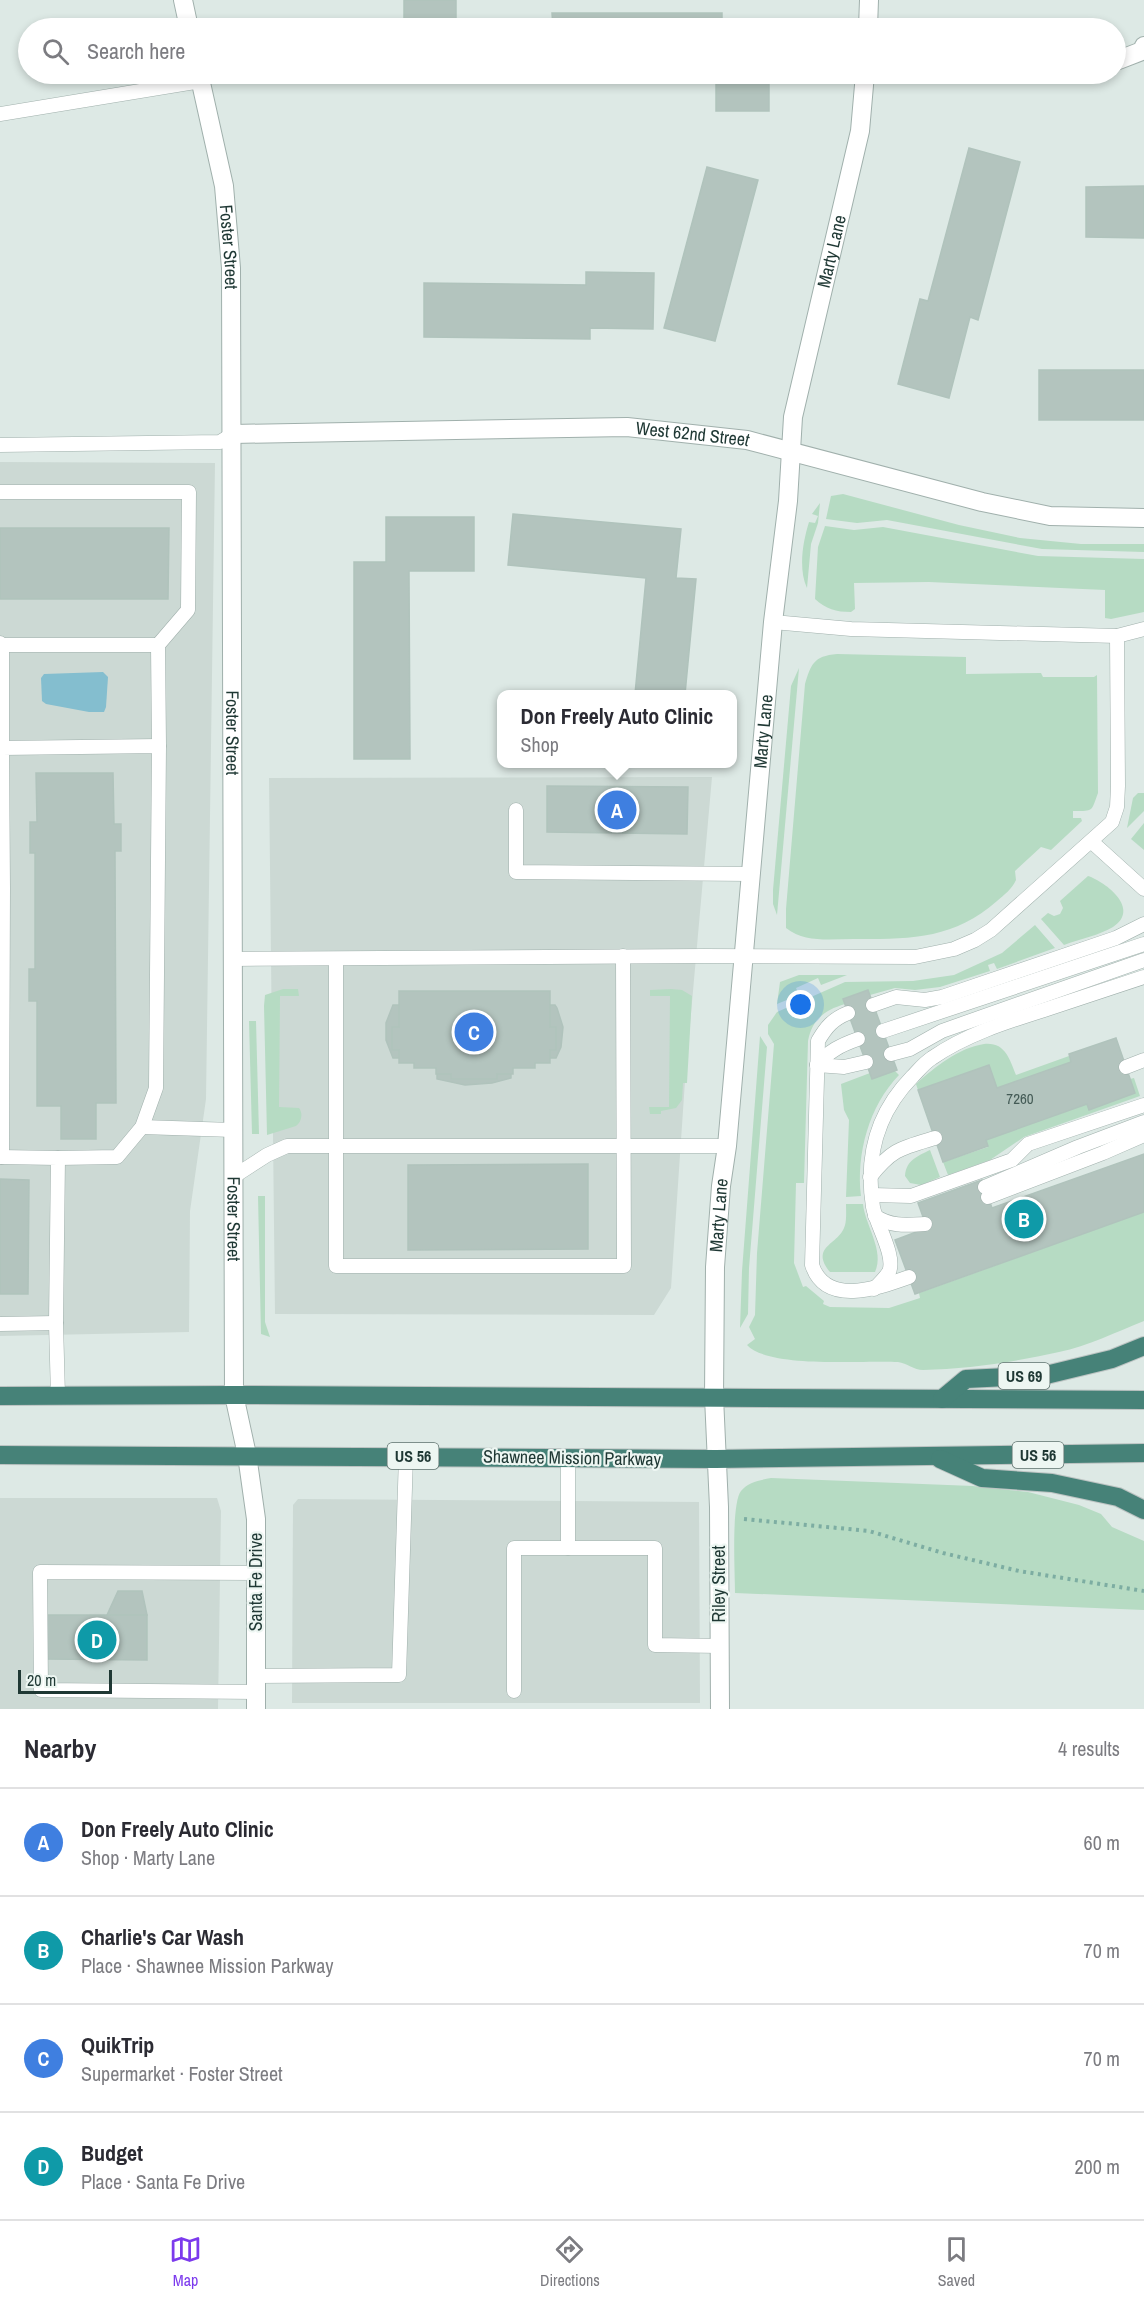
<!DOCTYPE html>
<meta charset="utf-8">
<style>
body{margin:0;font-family:"Archivo Narrow",sans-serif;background:#f7f7f7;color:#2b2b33}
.scale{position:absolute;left:18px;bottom:15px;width:94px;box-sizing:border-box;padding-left:6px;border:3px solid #1f3834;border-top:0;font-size:16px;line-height:21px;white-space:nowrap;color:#1f3834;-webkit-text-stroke:4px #edf6f2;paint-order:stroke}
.you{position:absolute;left:801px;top:1005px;width:21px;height:21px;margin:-15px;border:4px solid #fff;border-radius:50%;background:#1a73e8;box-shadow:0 0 0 9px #1a73e833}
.badge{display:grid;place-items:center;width:39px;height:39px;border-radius:50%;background:#7c3aed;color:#fff;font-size:20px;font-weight:700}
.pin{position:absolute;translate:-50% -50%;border:3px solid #fff;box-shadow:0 2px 6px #0006}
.popup{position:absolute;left:497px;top:690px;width:240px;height:78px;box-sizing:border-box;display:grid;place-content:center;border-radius:12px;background:#fff;filter:drop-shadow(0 2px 4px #0005);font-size:20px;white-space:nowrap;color:#7c7c81}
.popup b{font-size:22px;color:#2b2b33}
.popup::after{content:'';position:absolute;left:50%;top:100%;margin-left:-12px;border:12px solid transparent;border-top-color:#fff}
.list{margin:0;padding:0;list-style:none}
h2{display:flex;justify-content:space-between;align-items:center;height:78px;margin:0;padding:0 24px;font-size:26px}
h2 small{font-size:20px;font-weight:400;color:#7c7c81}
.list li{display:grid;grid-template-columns:39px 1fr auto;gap:18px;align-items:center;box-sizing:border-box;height:108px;padding:0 24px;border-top:2px solid #e1e1e2}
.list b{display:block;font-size:22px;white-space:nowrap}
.list p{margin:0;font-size:20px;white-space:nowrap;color:#7c7c81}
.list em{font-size:20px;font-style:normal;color:#7c7c81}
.icon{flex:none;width:33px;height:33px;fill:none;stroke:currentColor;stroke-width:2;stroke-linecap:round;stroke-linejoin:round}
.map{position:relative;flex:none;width:1144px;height:1709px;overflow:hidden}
.search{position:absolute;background:#fff;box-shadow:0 3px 9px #0003;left:18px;right:18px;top:18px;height:66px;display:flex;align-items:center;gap:15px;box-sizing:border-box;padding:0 21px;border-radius:33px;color:#7c7c81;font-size:22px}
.sheet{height:510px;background:#fff}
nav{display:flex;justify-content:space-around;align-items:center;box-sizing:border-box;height:84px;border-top:2px solid #e1e1e2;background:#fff;font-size:16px;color:#7c7c81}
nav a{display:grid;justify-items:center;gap:3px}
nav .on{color:#7c3aed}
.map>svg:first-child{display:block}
</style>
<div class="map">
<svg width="1144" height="1709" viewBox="0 0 1144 1709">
<rect width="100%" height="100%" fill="#dde9e5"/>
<g fill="#ccd9d4">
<path d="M0,462L215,463L206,1099L190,1211L189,1332L0,1336Z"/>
<path d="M712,777L685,1081L671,1288L654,1315L275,1314L269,778Z"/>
<path d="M0,1498H217L221,1511L218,1709H0Z"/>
<path d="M298,1499L699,1502L700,1703H292L293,1505Z"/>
</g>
<g fill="#b6dbc3">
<path d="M843,494L959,525L1020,538L1081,544H1144V552L1042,549L887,520L857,523L826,519L831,496Z"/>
<path d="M820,503L818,523L811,544L807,588C798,569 803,541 809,522L815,523L818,516L812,514Z"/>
<path d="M825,526L854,530L883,527L1038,556L1144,559V612L1111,619L1105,618V590L929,582L854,583L855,609L851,612C836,612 826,609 815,599L818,547Z"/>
<path d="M837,654L966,657V674L1041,673L1043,677H1094L1097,675L1098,793C1091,812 1094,811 1073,811V818H1081L1082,821L1051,850L1041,847L1015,871L1016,880C1012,889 1004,895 997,901C953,940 909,939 853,939C830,939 805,943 786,928V909L805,684C811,665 813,656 837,654Z"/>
<path d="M799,668L777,915L773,904V890L791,686Z"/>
<path d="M1138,793H1144V811L1127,828L1133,798Z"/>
<path d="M1144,823V850L1131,839Z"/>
<path d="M1088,876C1106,882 1141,909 1113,927C1100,935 1080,939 1064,945L1041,919L1048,913L1054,916L1060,914L1063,908L1060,901Z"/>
<path d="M1035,925L1055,948L997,969L994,963L988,965L990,971L940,987L915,990L895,988L870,995L868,990L843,999L845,1004C825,1010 812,1019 808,1041L804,1183H796L794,1263L803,1287L806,1286L824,1301L823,1304L830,1307L889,1308L920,1298L919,1293L1144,1212V1321C1116,1332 1088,1346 1059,1352C1015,1362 968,1369 923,1370C914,1370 907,1363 898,1362C865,1360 769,1369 747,1345L755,1339L749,1327L755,1315L757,1253L774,1044L768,1034V1025L777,1012L845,982L913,981L954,975L1002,953Z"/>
<path d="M799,975H847L821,985L818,978L796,988L799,995L777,1004L780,982Z"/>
<path d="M283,989H298L299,996H280L279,1107L299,1108C303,1113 302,1122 296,1126L267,1135L264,1006L265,995Z"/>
<path d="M671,989L682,990L692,996L687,1083H683L682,1100L676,1108L661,1111V1114H650L649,1107H669L670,996H650V990Z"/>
<path d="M249,1021H256L259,1134H252Z"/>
<path d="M760,1036L767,1047L749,1268L748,1314L740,1328L742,1271Z"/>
<path d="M984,1044C1005,1042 1009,1058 1016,1075L1069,1056L1071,1062L997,1088L989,1066L918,1090L916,1084C935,1067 958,1048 984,1044Z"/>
<path d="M894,1070L899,1075C869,1106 856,1154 861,1196L846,1197L849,1120L844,1110L841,1084L870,1073L872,1078Z"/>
<path d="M1134,1078L1140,1096L1024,1137L990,1160L948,1175L943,1162L988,1147L986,1140L1087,1104L1089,1109L1135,1093L1130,1079Z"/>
<path d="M930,1150L940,1177L921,1185L910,1183L905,1176C906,1160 918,1156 930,1150Z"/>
<path d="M258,1196H265V1322L270,1337L261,1334Z"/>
<path d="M846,1204H863C865,1225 885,1251 875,1272H830C810,1247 837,1245 844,1228C847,1222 846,1211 846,1204Z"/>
<path d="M771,1478L973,1486L1028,1492L1079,1505L1101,1514L1112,1527L1144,1541V1610L735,1593C735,1573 731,1504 741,1491C748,1482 761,1480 771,1478Z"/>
</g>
<path fill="#84becf" d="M103,672L108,677L106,707L104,712H89L46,704L42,701L41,678L44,674Z"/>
<g fill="#b3c4be" stroke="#b0c3bc" stroke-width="1.5">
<rect x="404" y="0" width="52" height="28"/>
<path d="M552,13H722V28H553Z"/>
<rect x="716" y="74" width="53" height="37"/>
<path d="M969,148L1020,162L978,320L970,317L949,398L898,384L920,299L928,301Z"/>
<path d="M707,167L758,180L715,341L664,328Z"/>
<path d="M1144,186V238L1086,237V187Z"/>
<path d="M586,272L654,273L653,329L590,328V339L424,337V283L586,285Z"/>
<rect x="1039" y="370" width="105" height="50"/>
<path d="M513,514L681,529L676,578L696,579L685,694H635L646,578L508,565Z"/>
<path d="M386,517H474V571H409L410,759H354V562H386Z"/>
<path d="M0,528H169L168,599H0Z"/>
<path d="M36,773H113L114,824H121V851H115L116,1103H96V1139H61V1106H37V1001H29V969H35V853H30V822H37Z"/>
<path d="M547,786L688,787L687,834L547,832Z"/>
<path d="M868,990L897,1070L872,1079L843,999Z"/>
<path d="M399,991H550V1027H556V1050H550V1063H535V1068H513V1074H497V1079H451V1074H436V1068H414V1063H399V1050H392V1027H399Z"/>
<path d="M393,1005H399V1027H392V1050H399V1058H393L386,1040V1023Z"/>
<path d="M550,1005H555L557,1008L563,1027L561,1047L556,1058H550V1050H556V1027H550Z"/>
<path d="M1116,1038L1135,1093L1089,1110L1087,1104L986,1140L988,1146L943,1162L918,1090L989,1065L997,1088L1071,1062L1069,1054Z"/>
<path d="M437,1074H451V1079H497V1074H511V1078L492,1083L465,1085L437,1079Z"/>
<path d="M1144,1154V1212L915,1294L895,1240L927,1228L918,1203L982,1180L992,1208Z"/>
<path d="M588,1164V1249L408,1250V1165Z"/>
<path d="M0,1179L29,1180L28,1294H0Z"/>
<path d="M118,1591H142L147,1615H107Z"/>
<path d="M44,1615H147V1660L46,1659Z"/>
</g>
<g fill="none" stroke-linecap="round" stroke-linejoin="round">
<defs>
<g id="service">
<path d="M0,114L201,81"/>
<path d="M0,445L220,442L233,434"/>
<path d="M0,492H189L188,610L158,645L159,746"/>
<path d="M773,622L851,629L1117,636L1144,629"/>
<path d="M0,643L2,645V748"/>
<path d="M2,645H158"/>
<path d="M516,810V872L751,874"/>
<path d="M1092,842L1144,889"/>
<path d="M233,959L704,956L915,957L954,949L975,940L991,930L1112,822L1117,807L1118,786L1117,636"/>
<path d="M336,959V1266H624L623,956"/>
<path d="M873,1005L896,997L925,1000L942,997L1116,938L1144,924"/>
<path d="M848,1013C833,1019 826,1027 818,1041L812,1265C826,1307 878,1288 909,1277"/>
<path d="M883,1031L1144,944"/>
<path d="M891,1054L910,1049L942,1031L1144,960"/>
<path d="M817,1065L844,1067L866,1062"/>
<path d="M817,1065C829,1051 841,1045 858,1039"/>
<path d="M1126,1067L1144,1060"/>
<path d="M142,1127L233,1130"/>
<path d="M0,1157L58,1158L56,1323L58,1396"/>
<path d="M2,1157L3,888L2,748L159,746L156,1088L142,1127L117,1157L58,1158"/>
<path d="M233,1177L267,1155L287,1146H727"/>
<path d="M870,1177C892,1149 901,1148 935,1138"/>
<path d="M985,1187L1078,1147L1144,1122"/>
<path d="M872,1195L911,1196L1012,1160L1028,1144L1144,1105"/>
<path d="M988,1197L1103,1153L1144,1135"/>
<path d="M875,1216C891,1227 907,1225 925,1224"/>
<path d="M874,1289C879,1284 885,1278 889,1272C896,1256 876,1224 873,1207C865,1157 877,1113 912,1077C918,1071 924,1063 932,1058C965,1035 1006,1022 1044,1010C1078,999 1111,988 1144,977"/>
<path d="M0,1324L56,1323"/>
<path d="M568,1458V1548"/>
<path d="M256,1573L40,1572L41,1690L256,1692"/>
<path d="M256,1676L399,1675L406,1456"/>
<path d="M514,1691V1548H655V1645L720,1646"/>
</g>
<g id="minor">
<path d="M183,0L189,28"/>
<path d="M868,28L869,0"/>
<path d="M1116,61L1142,51L1144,46"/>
<path id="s1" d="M199,74L224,186L231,268L234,1395"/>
<path id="s2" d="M233,434L627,427L747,440L982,502L1050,516L1144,518"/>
<path id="s3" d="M720,1709L719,1507L714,1397L715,1267L721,1186L727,1146L773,622L788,501L793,417L860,131L865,74"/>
</g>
<path id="tertiary" d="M234,1395L247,1455L256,1519V1709"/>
<g id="trunk">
<path d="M0,1396L234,1395L1144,1400"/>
<path d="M942,1399L966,1379L1046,1375L1112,1359L1144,1346"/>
<path d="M0,1455L716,1459L1144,1453"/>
<path d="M940,1459L982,1478L1052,1483L1118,1497L1144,1510"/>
</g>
</defs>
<use href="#service" stroke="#a0b0ac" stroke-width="15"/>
<use href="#minor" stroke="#a0b0ac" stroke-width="20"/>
<use href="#tertiary" stroke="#a0b0ac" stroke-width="20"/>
<use href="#trunk" stroke="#bcc3c2" stroke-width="20"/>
<path stroke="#7dada2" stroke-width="4" stroke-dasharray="3 4.5" stroke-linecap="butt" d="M744,1519L869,1531L943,1553L1019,1571L1144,1591"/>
<use href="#service" stroke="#fff" stroke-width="14"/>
<use href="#minor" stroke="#fff" stroke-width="18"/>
<use href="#tertiary" stroke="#fff" stroke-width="18"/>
<use href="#trunk" stroke="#468278" stroke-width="18"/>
</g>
<g text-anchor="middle" stroke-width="4.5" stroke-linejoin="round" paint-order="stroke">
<g font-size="15" fill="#445b56">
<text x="1020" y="1104">7260</text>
</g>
<g fill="#edf6f2" stroke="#5d716d" stroke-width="1.5">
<rect x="998.5" y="1363" width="51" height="26" rx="4.5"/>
<rect x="1012.5" y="1442" width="51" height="26" rx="4.5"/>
<rect x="387.5" y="1443" width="51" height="26" rx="4.5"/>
</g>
<g font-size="16" font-weight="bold" fill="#1f3834">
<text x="1024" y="1382">US 69</text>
<text x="1038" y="1461">US 56</text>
<text x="413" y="1462">US 56</text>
</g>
<g font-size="18" fill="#1f3834" stroke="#edf6f2">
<text dy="6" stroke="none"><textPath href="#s1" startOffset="176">Foster Street</textPath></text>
<text dy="6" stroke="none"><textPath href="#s3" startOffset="1466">Marty Lane</textPath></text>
<text dy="6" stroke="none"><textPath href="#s2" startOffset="460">West 62nd Street</textPath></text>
<text dy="6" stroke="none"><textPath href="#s3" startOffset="980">Marty Lane</textPath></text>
<text dy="6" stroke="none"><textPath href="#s1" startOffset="662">Foster Street</textPath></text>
<text dy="6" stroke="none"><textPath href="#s3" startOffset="494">Marty Lane</textPath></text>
<text dy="6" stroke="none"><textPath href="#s1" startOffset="1148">Foster Street</textPath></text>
<text transform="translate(572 1458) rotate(1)" y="6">Shawnee Mission Parkway</text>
<text transform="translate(256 1582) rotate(-90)" y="6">Santa Fe Drive</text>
<text transform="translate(719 1584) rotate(-90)" y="6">Riley Street</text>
</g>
</g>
</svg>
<div class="scale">20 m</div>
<div class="you"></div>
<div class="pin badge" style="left:617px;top:810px;background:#3f7fe0">A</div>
<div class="popup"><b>Don Freely Auto Clinic</b>Shop</div>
<div class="pin badge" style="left:1024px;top:1219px;background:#0f9aa8">B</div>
<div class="pin badge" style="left:474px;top:1032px;background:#3f7fe0">C</div>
<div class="pin badge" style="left:97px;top:1640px;background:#0f9aa8">D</div>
<div class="search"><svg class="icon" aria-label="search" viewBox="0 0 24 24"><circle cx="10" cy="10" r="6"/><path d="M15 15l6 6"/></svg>Search here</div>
</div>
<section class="sheet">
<h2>Nearby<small>4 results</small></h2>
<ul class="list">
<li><span class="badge" style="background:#3f7fe0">A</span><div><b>Don Freely Auto Clinic</b><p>Shop · Marty Lane</p></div><em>60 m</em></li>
<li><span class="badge" style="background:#0f9aa8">B</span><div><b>Charlie's Car Wash</b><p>Place · Shawnee Mission Parkway</p></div><em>70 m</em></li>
<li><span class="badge" style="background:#3f7fe0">C</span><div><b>QuikTrip</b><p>Supermarket · Foster Street</p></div><em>70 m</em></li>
<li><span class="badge" style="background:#0f9aa8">D</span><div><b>Budget</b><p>Place · Santa Fe Drive</p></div><em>200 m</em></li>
</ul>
</section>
<nav>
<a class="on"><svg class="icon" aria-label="map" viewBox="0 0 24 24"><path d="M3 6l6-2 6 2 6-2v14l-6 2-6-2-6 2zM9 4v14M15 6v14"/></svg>Map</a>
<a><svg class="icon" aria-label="directions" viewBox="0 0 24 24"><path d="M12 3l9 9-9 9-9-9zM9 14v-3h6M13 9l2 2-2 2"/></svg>Directions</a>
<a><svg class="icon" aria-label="saved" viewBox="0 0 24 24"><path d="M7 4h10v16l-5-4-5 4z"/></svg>Saved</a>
</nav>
